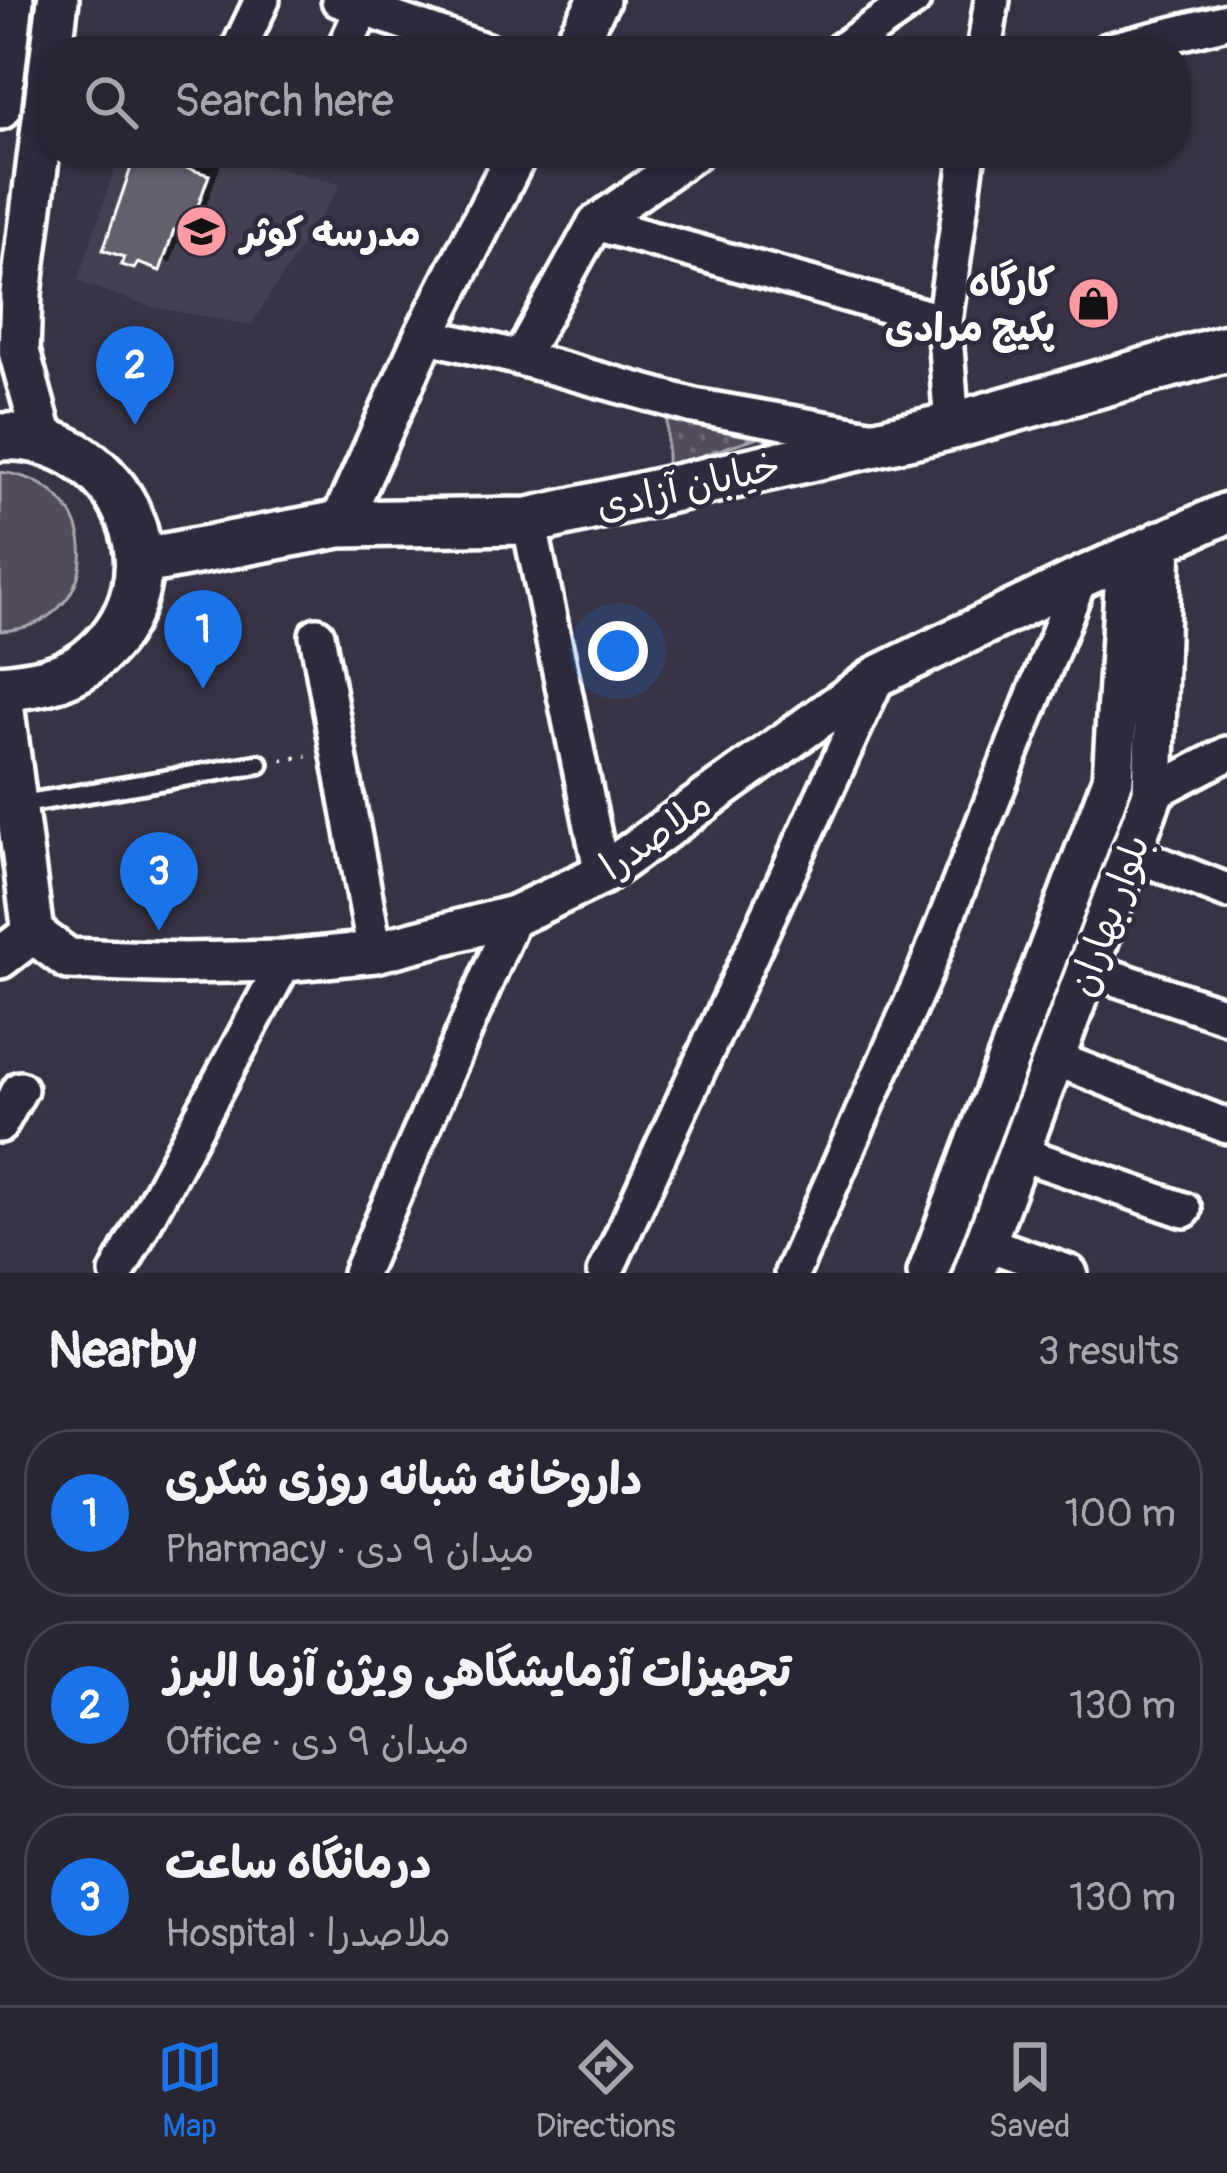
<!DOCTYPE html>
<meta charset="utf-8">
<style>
body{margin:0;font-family:Pangolin,"Playpen Sans Arabic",sans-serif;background:#353240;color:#f1f3f6}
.you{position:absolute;left:618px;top:651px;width:42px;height:42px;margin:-30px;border:9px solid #fff;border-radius:50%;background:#1a73e8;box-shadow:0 0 0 18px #1a73e833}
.badge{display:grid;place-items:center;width:78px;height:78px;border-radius:50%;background:#1a73e8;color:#fff;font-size:39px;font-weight:700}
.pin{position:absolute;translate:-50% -99px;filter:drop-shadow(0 3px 6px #0008)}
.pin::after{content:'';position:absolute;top:63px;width:42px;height:36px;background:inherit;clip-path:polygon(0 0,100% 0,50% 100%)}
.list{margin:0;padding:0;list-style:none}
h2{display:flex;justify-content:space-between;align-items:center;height:156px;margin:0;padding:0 48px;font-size:51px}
h2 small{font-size:39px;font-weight:400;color:#a5a5ac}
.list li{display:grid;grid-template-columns:78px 1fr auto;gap:36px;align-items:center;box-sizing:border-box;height:168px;margin:0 24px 24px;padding:0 24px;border:3px solid #45434f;border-radius:48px}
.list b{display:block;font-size:45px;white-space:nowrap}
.list p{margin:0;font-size:39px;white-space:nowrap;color:#a5a5ac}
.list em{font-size:39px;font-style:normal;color:#a5a5ac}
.icon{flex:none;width:66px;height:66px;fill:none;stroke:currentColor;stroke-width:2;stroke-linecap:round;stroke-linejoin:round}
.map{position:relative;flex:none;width:1227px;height:1273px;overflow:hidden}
.search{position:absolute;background:#292634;box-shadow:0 3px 9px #0004;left:36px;right:36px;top:36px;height:132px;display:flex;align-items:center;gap:30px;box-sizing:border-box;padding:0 42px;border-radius:48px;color:#a5a5ac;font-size:45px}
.sheet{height:732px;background:#292634}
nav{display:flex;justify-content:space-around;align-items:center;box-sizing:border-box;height:168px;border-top:3px solid #45434f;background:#292634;font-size:33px;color:#a5a5ac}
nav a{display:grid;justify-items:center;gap:6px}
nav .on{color:#1a73e8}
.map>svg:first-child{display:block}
</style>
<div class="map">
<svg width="1227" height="1273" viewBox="0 0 1227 1273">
<defs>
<pattern id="park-dots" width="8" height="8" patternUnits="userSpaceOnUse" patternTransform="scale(3)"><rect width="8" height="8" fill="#514c5c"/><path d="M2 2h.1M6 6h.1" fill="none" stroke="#6b6774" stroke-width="1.8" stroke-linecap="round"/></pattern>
<filter id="shadow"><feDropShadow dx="10" dy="-10" stdDeviation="0" flood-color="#0009"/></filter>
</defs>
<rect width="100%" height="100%" fill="#373345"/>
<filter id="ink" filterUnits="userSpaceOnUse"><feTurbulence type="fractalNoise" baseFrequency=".00833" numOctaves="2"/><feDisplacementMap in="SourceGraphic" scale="24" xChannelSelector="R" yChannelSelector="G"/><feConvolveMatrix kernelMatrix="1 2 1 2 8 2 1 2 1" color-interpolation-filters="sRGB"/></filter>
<g filter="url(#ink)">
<path fill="#444051" d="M120,153H222L341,184L251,325L144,305L78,281Z"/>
<path fill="#514c5c" stroke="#a8a6ae" stroke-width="3" d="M0,472C112,484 105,628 0,631Z"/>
<path fill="url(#park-dots)" stroke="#a8a6ae" stroke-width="3" d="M667,420L755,438L667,467Z"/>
<path fill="#635f6d" stroke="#fff" stroke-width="3" filter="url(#shadow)" d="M136,153L209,175L188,234L174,230L160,271L138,263L134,269L121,265L124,257L103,250Z"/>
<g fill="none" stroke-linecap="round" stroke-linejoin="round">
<defs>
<path id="service" d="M17,805L259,764"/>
<g id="minor">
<path d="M339,0L487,51"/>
<path d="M238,51L262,0"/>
<path d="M343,51L367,0"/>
<path d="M840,51L913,0"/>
<path d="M984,51L992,0"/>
<path d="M1107,51L1227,21"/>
<path d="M595,223L944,322"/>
<path d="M425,335L520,358L595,223L695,153"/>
<path d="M520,358L694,406L875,438"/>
<path d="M952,426L944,322L968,153"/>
<path d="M529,521L602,874"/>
<path d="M317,635L375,952"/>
<path d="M1153,793L1227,754"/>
<path d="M1131,853L1227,891"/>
<path d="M1088,969L1227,1016"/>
<path d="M1056,1059L1227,1126"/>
<path d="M0,1125L20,1089"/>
<path d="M1019,1153L1184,1210"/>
<path d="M985,1243L1070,1273"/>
<path d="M117,1273L285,961"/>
<path d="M360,1273L514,916"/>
<path d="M605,1273L878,676"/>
<path d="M792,1273L923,977L1080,578"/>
</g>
<g id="tertiary">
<path d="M570,51L599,0"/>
<path d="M0,109L13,0"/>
<path d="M43,438L19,351L21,294L58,0"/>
<path d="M340,524L425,335L517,153"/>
<path d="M1,688L33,933"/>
<path d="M33,933L68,959L184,963L285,961L375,952L514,916L602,874L878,676L1080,578L1227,513"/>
<path d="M0,958L33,933"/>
<path d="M928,1273L1113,779L1127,557"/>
<path d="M974,1273L1153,793L1161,541"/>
</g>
<g id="secondary">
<path d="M0,437C125,431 190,582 88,662C63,681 30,685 0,688"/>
<path d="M139,562L340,524L529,521L952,426L1227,348"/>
</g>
</defs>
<use href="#service" stroke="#fff" stroke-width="26"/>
<use href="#minor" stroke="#fff" stroke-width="42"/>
<use href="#tertiary" stroke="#fff" stroke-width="48"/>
<use href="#secondary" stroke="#fff" stroke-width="54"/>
<path stroke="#fff" stroke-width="4.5" stroke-dasharray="3 9" stroke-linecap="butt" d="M282,760L307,756"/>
<use href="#service" stroke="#2f2a3d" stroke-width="16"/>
<use href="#minor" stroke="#2f2a3d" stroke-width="33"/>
<use href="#tertiary" stroke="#2f2a3d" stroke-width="39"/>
<use href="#secondary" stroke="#2f2a3d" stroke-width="45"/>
</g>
</g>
<defs>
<symbol id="school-disc" viewBox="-11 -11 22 22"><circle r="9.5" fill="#ff9aa2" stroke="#2f2a3d"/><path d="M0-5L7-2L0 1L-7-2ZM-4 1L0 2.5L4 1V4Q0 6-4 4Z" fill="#111"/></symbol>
<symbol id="shop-disc" viewBox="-11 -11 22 22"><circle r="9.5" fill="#ff9aa2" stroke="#2f2a3d"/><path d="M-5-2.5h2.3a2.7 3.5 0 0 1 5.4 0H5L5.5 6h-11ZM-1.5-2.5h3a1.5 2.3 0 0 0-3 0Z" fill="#111"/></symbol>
</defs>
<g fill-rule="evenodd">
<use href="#school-disc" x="172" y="202" width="59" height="59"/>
<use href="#shop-disc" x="1064" y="274" width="59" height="59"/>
</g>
<g text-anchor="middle" stroke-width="10" stroke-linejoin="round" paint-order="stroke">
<g font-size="39" font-weight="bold" fill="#fff" stroke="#2f2a3d" text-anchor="start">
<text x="241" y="246">مدرسه کوثر</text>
<text x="1055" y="296" text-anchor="end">کارگاه<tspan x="1055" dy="45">پکیج مرادی</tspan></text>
</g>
<g font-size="39" fill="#fff" stroke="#2f2a3d">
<text transform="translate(688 485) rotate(-13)" y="14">خیابان آزادی</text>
<text transform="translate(655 834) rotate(-35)" y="14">ملاصدرا</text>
<text transform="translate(1108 915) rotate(-70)" y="14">بلوار بهاران</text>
</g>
</g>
</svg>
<div class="you"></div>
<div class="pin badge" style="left:203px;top:689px">1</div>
<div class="pin badge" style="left:135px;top:425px">2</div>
<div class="pin badge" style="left:159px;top:931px">3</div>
<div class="search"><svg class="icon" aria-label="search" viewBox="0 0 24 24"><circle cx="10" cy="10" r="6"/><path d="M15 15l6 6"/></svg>Search here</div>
</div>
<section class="sheet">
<h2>Nearby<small>3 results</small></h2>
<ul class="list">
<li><span class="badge">1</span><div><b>داروخانه شبانه روزی شکری</b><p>Pharmacy · میدان ۹ دی</p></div><em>100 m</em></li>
<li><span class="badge">2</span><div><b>تجهیزات آزمایشگاهی ویژن آزما البرز</b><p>Office · میدان ۹ دی</p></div><em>130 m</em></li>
<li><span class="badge">3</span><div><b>درمانگاه ساعت</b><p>Hospital · ملاصدرا</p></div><em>130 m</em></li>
</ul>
</section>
<nav>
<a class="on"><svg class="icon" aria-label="map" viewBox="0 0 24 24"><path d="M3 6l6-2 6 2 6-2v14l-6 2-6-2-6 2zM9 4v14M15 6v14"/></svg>Map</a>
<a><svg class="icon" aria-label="directions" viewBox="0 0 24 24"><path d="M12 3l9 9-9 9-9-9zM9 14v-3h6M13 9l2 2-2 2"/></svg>Directions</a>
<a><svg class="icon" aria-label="saved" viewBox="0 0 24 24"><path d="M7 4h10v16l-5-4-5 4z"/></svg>Saved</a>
</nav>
